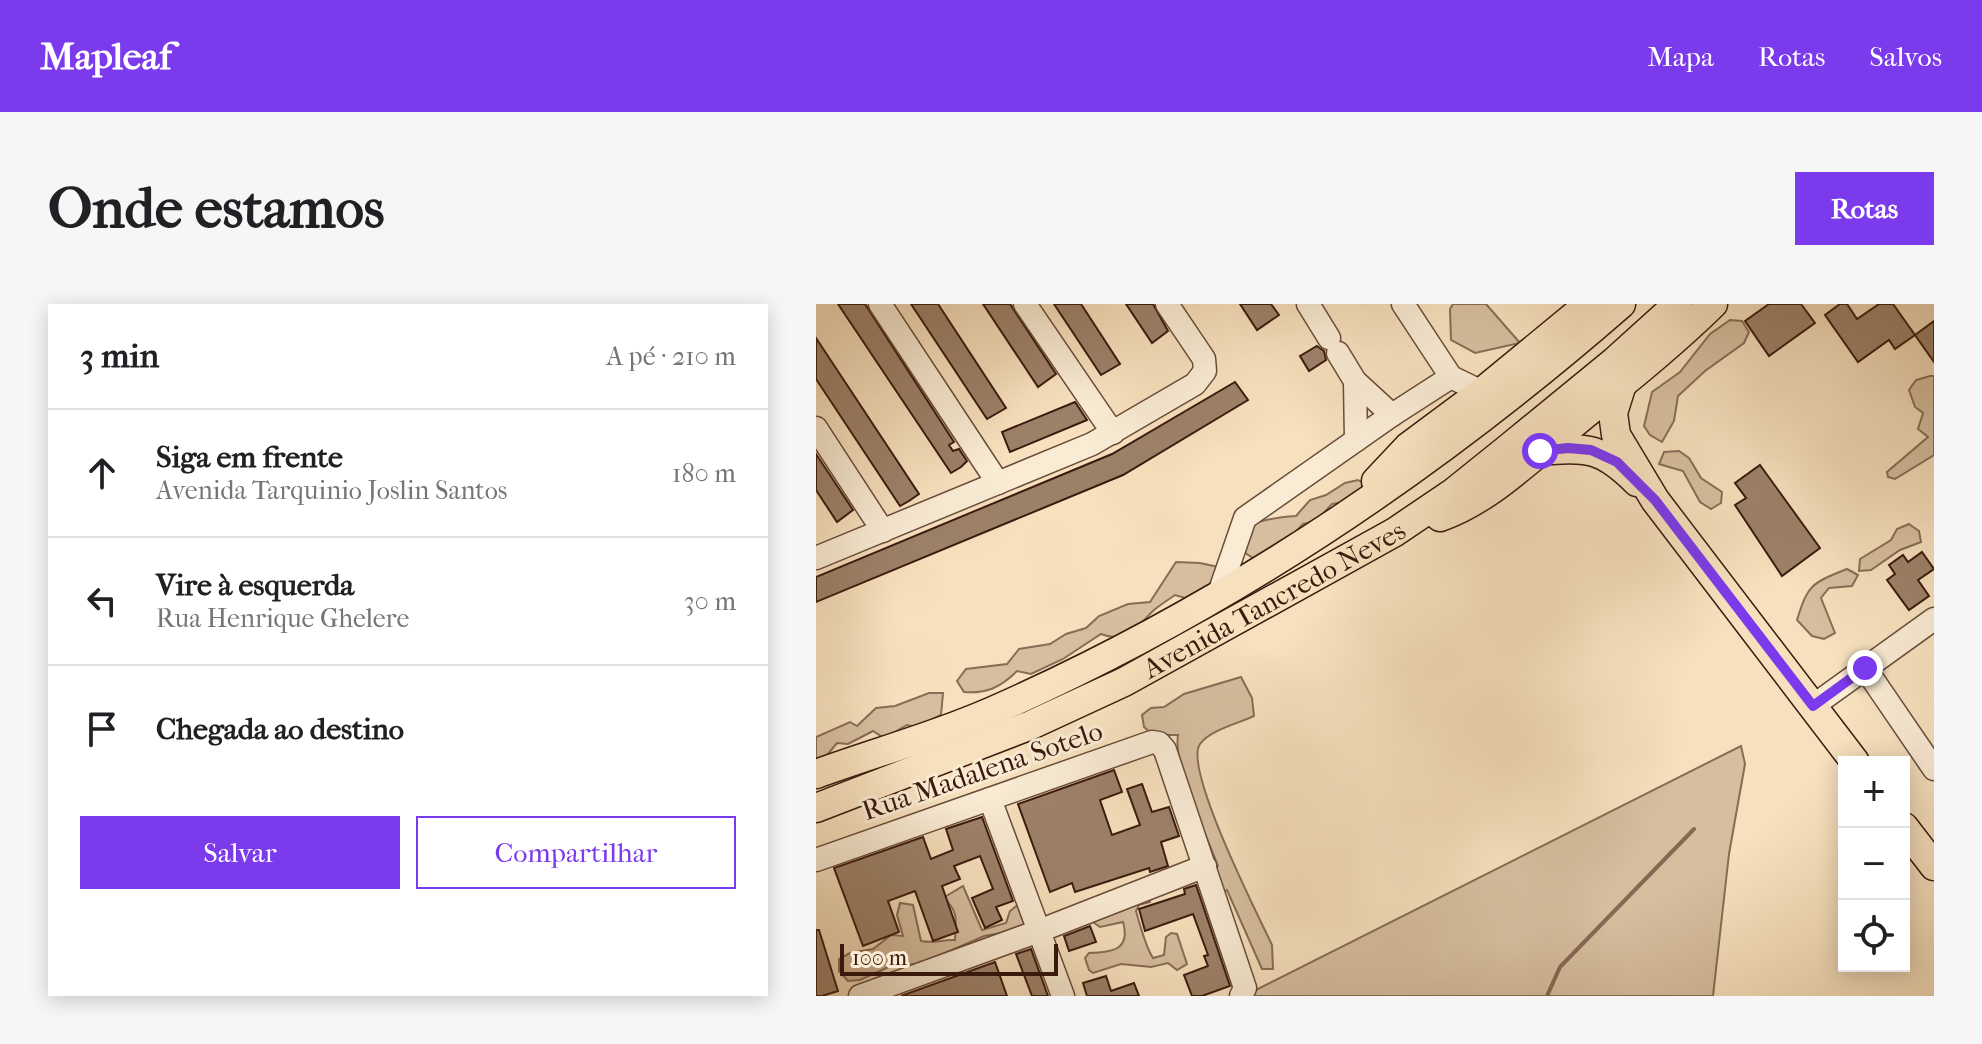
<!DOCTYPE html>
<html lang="pt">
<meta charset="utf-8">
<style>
body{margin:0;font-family:"IM FELL French Canon",serif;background:#f6f6f6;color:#202124}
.controls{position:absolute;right:24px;bottom:24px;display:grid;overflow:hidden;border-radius:0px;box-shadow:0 4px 20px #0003}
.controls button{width:72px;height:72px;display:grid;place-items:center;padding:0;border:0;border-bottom:2px solid #e0e0e0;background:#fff;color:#202124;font:40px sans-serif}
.scale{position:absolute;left:24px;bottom:20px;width:218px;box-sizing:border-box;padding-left:8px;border:4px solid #3b1a0e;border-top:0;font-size:22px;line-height:28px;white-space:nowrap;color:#3b1a0e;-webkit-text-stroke:6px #f9ebd4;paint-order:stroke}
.stop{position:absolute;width:24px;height:24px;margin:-18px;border:6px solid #7c3aed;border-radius:50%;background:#fff}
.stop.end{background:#7c3aed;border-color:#fff;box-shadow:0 2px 8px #0008}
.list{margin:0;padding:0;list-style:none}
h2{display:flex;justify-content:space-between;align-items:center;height:104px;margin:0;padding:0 32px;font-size:34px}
h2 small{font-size:26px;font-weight:400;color:#757577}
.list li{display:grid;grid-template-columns:52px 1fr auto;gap:24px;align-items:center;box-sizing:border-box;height:128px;padding:0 32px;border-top:2px solid #e0e0e0}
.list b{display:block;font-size:30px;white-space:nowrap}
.list p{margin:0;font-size:26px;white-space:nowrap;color:#757577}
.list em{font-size:26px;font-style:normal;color:#757577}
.actions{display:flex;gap:16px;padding:24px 32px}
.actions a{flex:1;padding:18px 0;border:2px solid #7c3aed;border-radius:0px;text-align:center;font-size:28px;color:#7c3aed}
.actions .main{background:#7c3aed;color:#fff}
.icon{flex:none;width:44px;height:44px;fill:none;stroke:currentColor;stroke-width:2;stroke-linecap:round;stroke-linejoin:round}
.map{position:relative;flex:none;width:1118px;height:692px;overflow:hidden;border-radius:0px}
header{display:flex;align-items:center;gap:48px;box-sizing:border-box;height:112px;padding:0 40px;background:#7c3aed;color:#fff}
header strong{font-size:38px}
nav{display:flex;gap:44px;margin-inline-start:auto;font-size:28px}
.intro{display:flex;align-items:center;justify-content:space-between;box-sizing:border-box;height:192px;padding:0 48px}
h1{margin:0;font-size:56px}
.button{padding:20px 36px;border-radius:0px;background:#7c3aed;color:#fff;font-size:28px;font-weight:700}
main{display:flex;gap:48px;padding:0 48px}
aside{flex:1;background:#fff;border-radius:0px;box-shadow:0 4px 20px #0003}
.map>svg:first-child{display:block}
</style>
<header>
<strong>Mapleaf</strong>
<nav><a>Mapa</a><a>Rotas</a><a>Salvos</a></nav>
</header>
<div class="intro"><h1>Onde estamos</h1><a class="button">Rotas</a></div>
<main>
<aside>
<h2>3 min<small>A pé · 210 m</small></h2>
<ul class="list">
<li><svg class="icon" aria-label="ahead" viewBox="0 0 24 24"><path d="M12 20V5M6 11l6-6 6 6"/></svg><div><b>Siga em frente</b><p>Avenida Tarquinio Joslin Santos</p></div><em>180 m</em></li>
<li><svg class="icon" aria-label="left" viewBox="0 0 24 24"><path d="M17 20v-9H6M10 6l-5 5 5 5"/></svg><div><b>Vire à esquerda</b><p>Rua Henrique Ghelere</p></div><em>30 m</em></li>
<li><svg class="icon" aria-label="arrive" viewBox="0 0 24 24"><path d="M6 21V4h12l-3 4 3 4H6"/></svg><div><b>Chegada ao destino</b></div></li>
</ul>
<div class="actions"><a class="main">Salvar</a><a>Compartilhar</a></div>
</aside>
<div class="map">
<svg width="1118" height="692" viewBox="0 0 1118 692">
<rect width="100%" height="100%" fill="#f6e0bd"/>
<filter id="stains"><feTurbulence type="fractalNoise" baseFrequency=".0025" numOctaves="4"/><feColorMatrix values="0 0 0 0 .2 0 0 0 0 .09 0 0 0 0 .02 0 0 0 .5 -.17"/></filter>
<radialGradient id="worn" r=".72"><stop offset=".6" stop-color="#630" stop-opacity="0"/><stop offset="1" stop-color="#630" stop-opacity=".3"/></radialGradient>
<g fill="#d6be9f" stroke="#886c56" stroke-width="2">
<path d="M637,0H670L704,39L659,49L635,36L634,5Z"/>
<path d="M914,16L926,17L933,28L928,39L889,67L862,92L858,117L846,138L834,131L828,122L836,88L864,68L894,30Z"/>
<path d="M1114,72H1118V151L1079,175L1072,173L1071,168L1112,133L1102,125L1107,109L1099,103L1093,86L1100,76Z"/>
<path d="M863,147L873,154L885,174L906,188L905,199L895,205L884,198L867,167L843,160L848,148Z"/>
<path d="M542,176L549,180L537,197L516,200L500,217L487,220L470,238L440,256L411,237C434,218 450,214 480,212L494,196L510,191L529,179Z"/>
<path d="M1093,220L1103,227L1105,238L1084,246L1055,266L1043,267L1044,255L1075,236L1081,225Z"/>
<path d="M360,258L384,259L407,264L398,289L376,296L359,291C352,296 344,301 338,306C322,321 311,341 285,330L247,355L215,370L201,367C185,383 171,390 148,388L141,377L150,365L191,360L203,345L234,340L250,330L270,324L283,312L312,300L334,298Z"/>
<path d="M1031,265L1042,271L1036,282L1013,284L1005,294L1019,329L1008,335L996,332L981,316C992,280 996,279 1031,265Z"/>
<path d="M425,373L436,394L438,412C423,419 394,426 384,440C367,464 442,611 456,641L457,665H446L411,586L408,588L387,582L402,562C390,530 357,462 362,431H337L328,423L326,411L335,404L348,403L368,390Z"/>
<path d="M113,389H127L125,411L100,423L91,421L68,434L57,427L32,440L21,439L7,456L0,454V433L34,418L41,422L60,404L79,402Z"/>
<path d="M925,442L929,460L913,550L897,692H428Z"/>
<path d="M147,582L166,626L190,619L194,607L203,600L215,618L191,628L168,632L104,660L77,661L44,676L32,677L23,667V655L34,649L57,645L75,631L87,632L81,611L84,599L97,601L105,637C118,640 127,635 139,636C140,618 143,606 127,594Z"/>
<path d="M333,591L334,598L323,601L320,607C323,618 331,645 337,654L348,651L350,633L355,629L361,630L371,660L361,666L352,659L335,663L305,660L277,669L273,666L269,654L273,649C295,648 315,647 307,618L284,623L274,616Z"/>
</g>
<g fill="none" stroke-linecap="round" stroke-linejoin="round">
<path stroke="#856954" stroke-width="4" d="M731,692L744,663L878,525"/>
</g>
<g fill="#9c8169" stroke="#3b1a0e" stroke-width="2">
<path d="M22,0H49L138,138L133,141L137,147L143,145L151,157L145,163L135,169Z"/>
<path d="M95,0H122L190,104L171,115Z"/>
<path d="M167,0H194L240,70L222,83Z"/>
<path d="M238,0H265L304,60L285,71Z"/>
<path d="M310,0H337L352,27L336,39Z"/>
<path d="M424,0H455L463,11L441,26Z"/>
<path d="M953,0H985L999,19L953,52L929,17Z"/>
<path d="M1024,0H1031L1041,15L1063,0H1077L1099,31L1079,45L1073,36L1042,58L1009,11Z"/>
<path d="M1118,17V58L1099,31Z"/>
<path d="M0,34L103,190L93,197L84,202L0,75Z"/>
<path d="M501,42L508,47L510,56L493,67L484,52Z"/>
<path d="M419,78L432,96L307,171L0,298V273L296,150Z"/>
<path d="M259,98L271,116L194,148L186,128Z"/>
<path d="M0,150L37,206L21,218L0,186Z"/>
<path d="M944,161L1004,244L966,272L919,201L930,194L919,179Z"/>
<path d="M1106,248L1118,265L1102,276L1113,292L1093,306L1071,276L1079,270L1073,261L1087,251L1092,258Z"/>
<path d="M298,466L306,488L284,496L296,531L324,521L311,485L326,480L336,508L353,503L363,532L345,538L352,562L334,568L333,564L259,588L256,579L234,588L202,500Z"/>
<path d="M166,513L197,597L180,603L186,616L169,624L156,594L177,585L164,552L138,562L144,575L126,582L142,628L117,637L99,587L72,597L83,628L47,642L18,564L107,533L115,555L137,546L130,525Z"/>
<path d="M380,581L414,682L386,692H376L368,671L392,662L388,652L392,651L377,610L329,627L323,605L369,590L368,585Z"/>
<path d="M274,622L280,638L253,647L248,632Z"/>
<path d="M0,626H3L22,687L6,692H0Z"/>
<path d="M215,645L232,692H216L200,650Z"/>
<path d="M179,658L191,692H85Z"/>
<path d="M290,672L295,687L318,679L323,692H271L267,679Z"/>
</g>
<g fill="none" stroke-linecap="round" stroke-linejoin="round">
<defs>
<g id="minor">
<path d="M64,0L182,179"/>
<path d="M209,0L297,129"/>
<path d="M492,0L513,34"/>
<path d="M587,0L635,73L666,88"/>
<path d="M522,49L539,77L576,111"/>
<path d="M539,77L540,136"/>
<path d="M0,124L67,227"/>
<path d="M0,254L276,140L379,80L389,67L388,55L351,0"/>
<path d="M401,295L429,214L576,111L635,73"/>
<path d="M1049,364L1118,465"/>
<path d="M997,402L1118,315"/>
<path d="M174,495L247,692"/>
<path d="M0,556L336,438L343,439L349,446L429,684L425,692"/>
<path d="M44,692L223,627L389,562"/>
</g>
<g id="major">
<path d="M806,80L797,109L800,131L839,196L1039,458"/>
<path d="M724,147C771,142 787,144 821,178"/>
<path d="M560,177L592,143L666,88L773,0"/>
<path d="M624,213C670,197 709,159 746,129C797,87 850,46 897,0"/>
<path d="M0,470C61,448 129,429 188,402C414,301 618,163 805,0"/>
<path id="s1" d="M0,504L215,421L308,378L579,228L638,188L694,143L799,57L862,0"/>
<path d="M1088,523L1118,562"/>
</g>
</defs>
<use href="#minor" stroke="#6a4c3a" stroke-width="25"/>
<use href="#major" stroke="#3b1a0e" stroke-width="31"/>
<use href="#minor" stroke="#f9ebd4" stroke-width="22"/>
<use href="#major" stroke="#f6e0bd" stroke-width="28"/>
</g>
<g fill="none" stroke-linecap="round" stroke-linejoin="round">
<path stroke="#7c3aed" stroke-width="10" d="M724,147L752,144L775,146L801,158L839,196L997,402L1049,364"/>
</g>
<g text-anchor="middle" stroke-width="6" stroke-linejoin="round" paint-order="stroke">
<g font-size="28" fill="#3b1a0e" stroke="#f9ebd4">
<text dy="10" stroke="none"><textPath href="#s1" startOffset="504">Avenida Tancredo Neves</textPath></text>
<text transform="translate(166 466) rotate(-19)" y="10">Rua Madalena Sotelo</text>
</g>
</g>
<rect width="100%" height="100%" filter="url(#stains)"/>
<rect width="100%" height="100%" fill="url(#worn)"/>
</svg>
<div class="controls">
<button>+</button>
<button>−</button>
<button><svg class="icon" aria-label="locate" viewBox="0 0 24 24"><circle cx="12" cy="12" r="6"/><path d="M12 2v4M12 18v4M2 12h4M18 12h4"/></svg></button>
</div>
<div class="scale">100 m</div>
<div class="stop" style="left:724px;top:147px"></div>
<div class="stop end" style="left:1049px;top:364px"></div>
</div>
</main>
